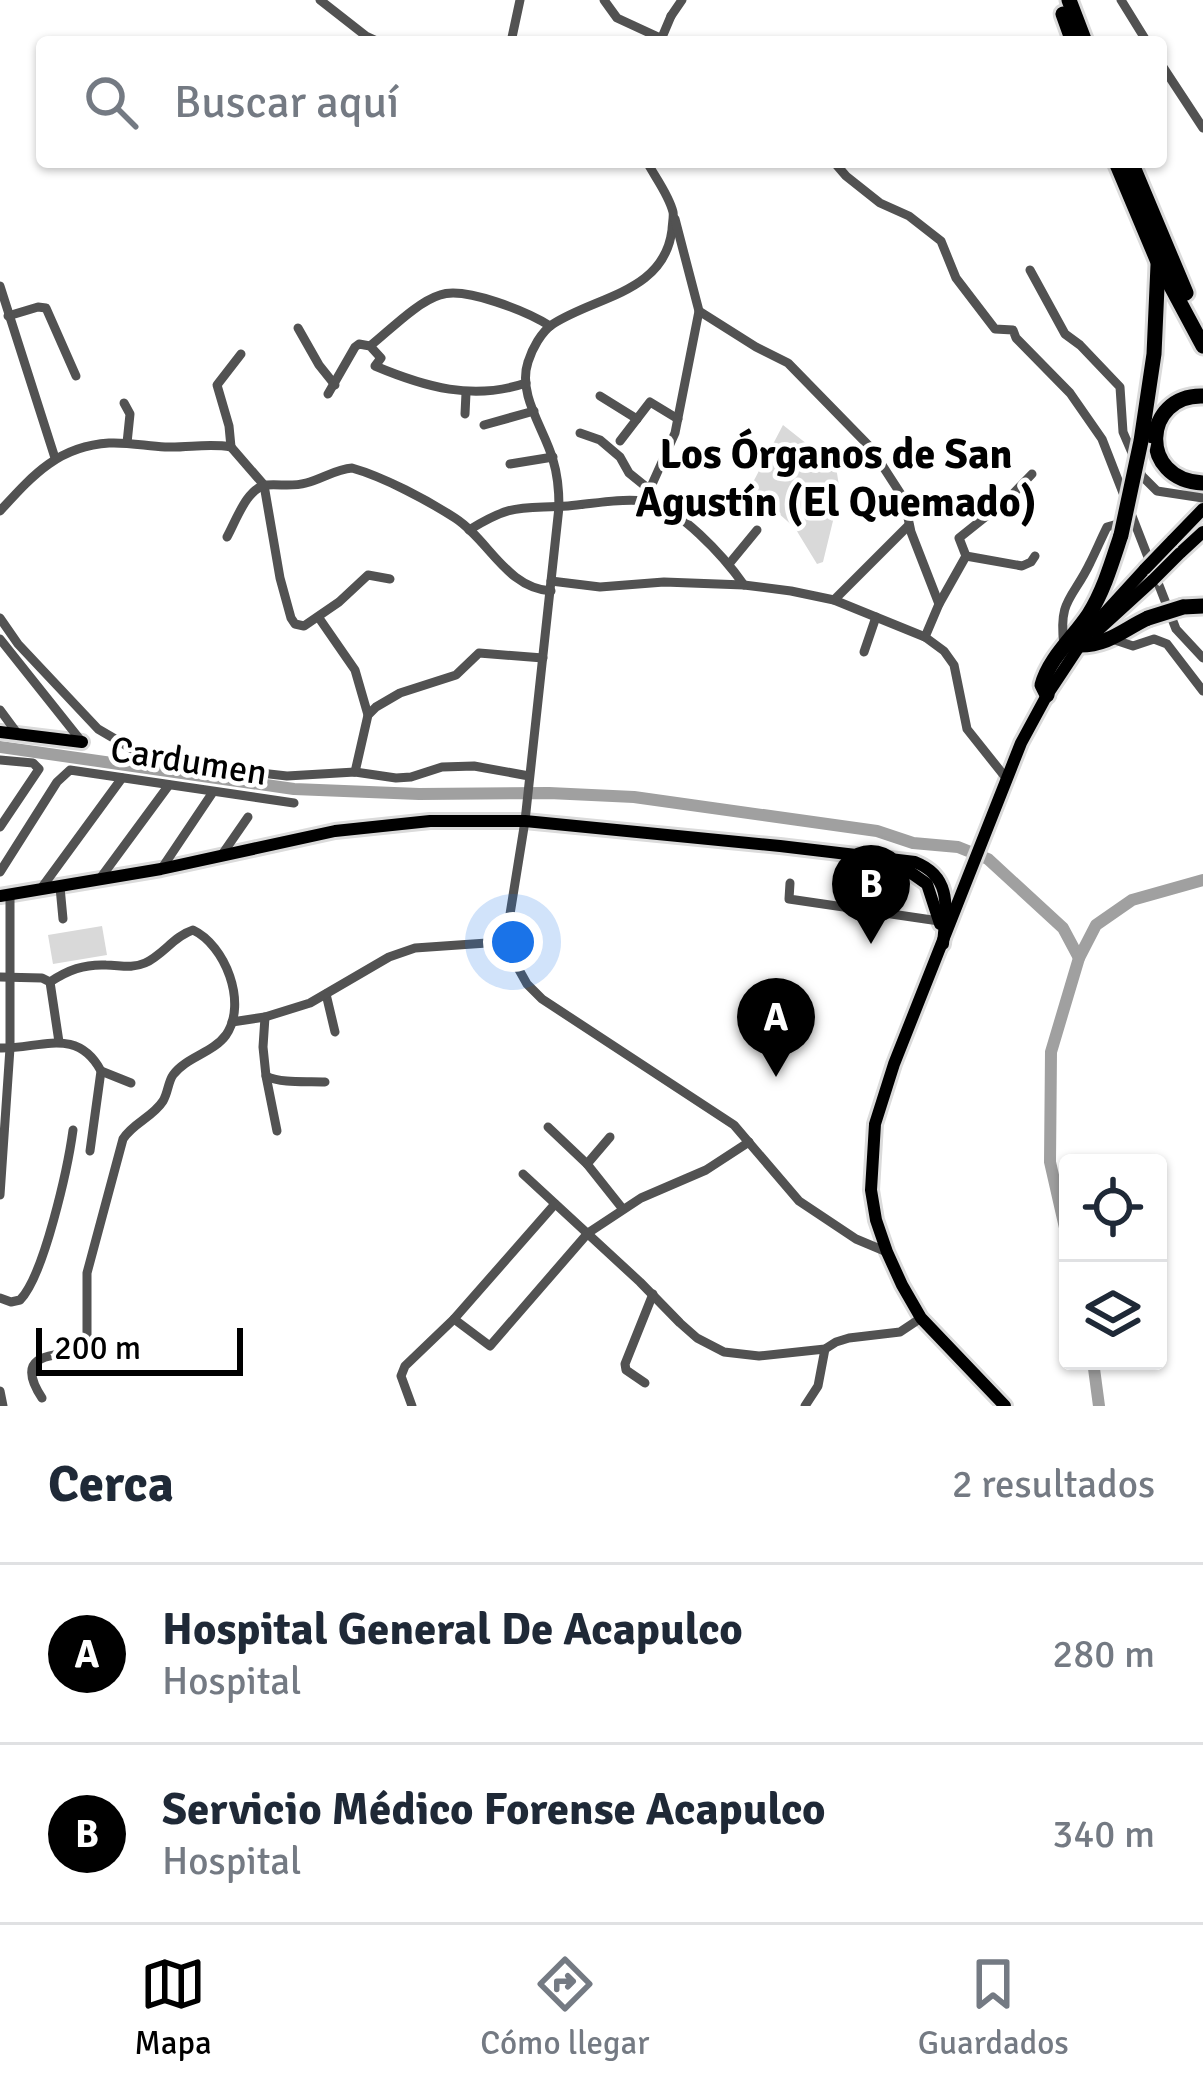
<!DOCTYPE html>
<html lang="es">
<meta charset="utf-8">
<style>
body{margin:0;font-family:Signika,sans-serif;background:#f2f2f3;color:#1f2937}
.controls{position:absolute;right:36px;bottom:36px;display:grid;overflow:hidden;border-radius:12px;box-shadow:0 3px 9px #0004}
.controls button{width:108px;height:108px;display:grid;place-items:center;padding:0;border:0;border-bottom:3px solid #e0e1e3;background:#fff;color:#1f2937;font:60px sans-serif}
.scale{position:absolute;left:36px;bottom:30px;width:207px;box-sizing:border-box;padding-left:12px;border:6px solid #000;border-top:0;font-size:33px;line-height:42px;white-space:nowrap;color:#000;-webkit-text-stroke:9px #fff;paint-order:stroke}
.you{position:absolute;left:513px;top:942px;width:42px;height:42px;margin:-30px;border:9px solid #fff;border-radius:50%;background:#1a73e8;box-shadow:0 0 0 18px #1a73e833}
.badge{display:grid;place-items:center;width:78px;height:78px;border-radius:50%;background:#000;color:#fff;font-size:39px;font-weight:700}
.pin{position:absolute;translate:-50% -99px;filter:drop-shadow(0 3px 6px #0008)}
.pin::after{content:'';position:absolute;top:63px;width:42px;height:36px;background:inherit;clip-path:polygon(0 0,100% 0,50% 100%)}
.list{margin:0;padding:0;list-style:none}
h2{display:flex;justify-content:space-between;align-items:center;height:156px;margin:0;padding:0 48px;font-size:51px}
h2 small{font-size:39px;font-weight:400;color:#747a83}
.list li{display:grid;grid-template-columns:78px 1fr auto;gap:36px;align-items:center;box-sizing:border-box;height:180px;padding:0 48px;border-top:3px solid #e0e1e3}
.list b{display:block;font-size:45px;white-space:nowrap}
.list p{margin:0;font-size:39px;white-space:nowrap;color:#747a83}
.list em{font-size:39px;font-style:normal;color:#747a83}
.icon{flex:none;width:66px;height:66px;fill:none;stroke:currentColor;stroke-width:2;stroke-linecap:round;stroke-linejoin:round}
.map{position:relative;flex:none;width:1203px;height:1406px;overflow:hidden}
.search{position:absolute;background:#fff;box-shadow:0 3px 9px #0004;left:36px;right:36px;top:36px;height:132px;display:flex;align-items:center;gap:30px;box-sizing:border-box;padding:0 42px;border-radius:12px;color:#747a83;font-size:45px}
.sheet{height:516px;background:#fff}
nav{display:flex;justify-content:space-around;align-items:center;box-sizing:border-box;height:168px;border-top:3px solid #e0e1e3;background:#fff;font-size:33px;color:#747a83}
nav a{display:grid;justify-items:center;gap:6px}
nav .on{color:#000}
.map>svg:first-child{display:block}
</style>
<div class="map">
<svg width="1203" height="1406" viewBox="0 0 1203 1406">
<rect width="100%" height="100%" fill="#fff"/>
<g fill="#d9d9d9">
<path d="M783,425L836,467L840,492L823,562L817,564L795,528L750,488Z"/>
<path d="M102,926L107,955L53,964L48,935Z"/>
</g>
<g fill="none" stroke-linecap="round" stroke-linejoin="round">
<g stroke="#a0a0a0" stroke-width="12">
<path d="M0,747L294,789L419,794L549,793L634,797L877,831L913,843L958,847L988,859L1063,928L1079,958"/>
<path d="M1068,1241L1050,1162L1051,1052L1079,958L1096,925L1132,900L1203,880"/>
<path d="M1093,1361L1099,1406"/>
</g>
<defs>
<g id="major">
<path d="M1172,541L1203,509"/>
<path d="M1180,553L1203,532"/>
<path d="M1096,632L1153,580"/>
<path d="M0,732L82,742"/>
<path d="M900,865L927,884L940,924"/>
<path d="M0,896L161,869L335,831L430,821H525L780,846L915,862C953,877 946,909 943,944"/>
<path d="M1005,1406L921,1318L902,1285L887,1252L876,1220L871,1190L875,1124L894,1064L1021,743L1047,695L1092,627L1145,569"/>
</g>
<g id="highway">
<path d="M1069,0L1085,42"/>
<path d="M1063,14L1073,42"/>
<path d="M1116,162L1158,262L1203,346"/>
<path d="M1131,162L1186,293"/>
<path d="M1203,396C1143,394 1137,480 1203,483"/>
<path d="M1141,441L1154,354L1158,265"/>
<path d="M1183,607L1203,606"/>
<path d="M1080,645C1109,645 1124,629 1148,618"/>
<path d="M1047,695L1042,685C1049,658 1074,637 1089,614C1104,590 1112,562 1121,535"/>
</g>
</defs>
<use href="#major" stroke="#dbdbdb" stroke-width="18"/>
<use href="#highway" stroke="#dbdbdb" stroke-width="21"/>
<g stroke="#525252" stroke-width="9">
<path d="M320,0L366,36L379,42"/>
<path d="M604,0L617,18L669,42"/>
<path d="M1121,0L1147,42"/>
<path d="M671,16L682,0"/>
<path d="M426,42H465"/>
<path d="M511,42L520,0"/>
<path d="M1161,64L1203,128"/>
<path d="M647,162C655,177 669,195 673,212C674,216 672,226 672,230C664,293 596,296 553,324C541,332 532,349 528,362C517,395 545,430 553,460C558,476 559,490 559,507L525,821L506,939L513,959L527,984L542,999L734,1125L799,1201L856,1239L887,1252"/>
<path d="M834,162L846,176L880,203L909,216L941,241L956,278L995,329L1013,330L1016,338L1070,393L1102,439L1176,629L1203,658"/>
<path d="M675,219L699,311L756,347L788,363L871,448L904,499L911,532L939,604"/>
<path d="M1030,270L1065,334L1080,345L1120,387L1123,432L1142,476L1157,491L1203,498"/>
<path d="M0,286L55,458"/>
<path d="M8,316L38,307L46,308L76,376"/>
<path d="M298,328L319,365L335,385"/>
<path d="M370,346C389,331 417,302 440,295C465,286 528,312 550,326"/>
<path d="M328,394L355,347L359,344L370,346L381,358L375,366C425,387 473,401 526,383"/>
<path d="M600,396L637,419"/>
<path d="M124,403L130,414L127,443"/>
<path d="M465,414L466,393"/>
<path d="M484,425L534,411"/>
<path d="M580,433L600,440L620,457L629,473L650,490"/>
<path d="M620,441L650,402L678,419"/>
<path d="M231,447L229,426L217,385L241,354"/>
<path d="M510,464L553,457"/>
<path d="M645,500L675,433L699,311"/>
<path d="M0,511C32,476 58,446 109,443C128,442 146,446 165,447C188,448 208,443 231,447L264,485L280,578L291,618L295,624L304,626L339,602L368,575L390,579"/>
<path d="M469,530C513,503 519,509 568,506C592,504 620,498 644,501C678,505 725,558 744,585"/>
<path d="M227,537C236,521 247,487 267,485C281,484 292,487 306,483C322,479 336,469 352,468C384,477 427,500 455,518C489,540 506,588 551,591"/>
<path d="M966,556L959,538L1009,498L1032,474"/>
<path d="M966,556L1022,566L1031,562L1035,556"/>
<path d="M729,564L757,530"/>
<path d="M551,581L600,587L664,582L744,585L791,591L834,600L925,637L944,651L954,665L967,729L1006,778"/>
<path d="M834,600L909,525"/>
<path d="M0,618L18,644L98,729L139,753L174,763L287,776L355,772L396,778L411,777L442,767L474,766L529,776"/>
<path d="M319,618L355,670L368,715"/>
<path d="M925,637L939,604L966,556"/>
<path d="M0,639L82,742"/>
<path d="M1112,639L1133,646L1154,639L1167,644L1203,691"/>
<path d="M1064,645C1058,599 1073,599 1090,563C1096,551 1101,539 1107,527L1128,521"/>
<path d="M864,652L876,617"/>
<path d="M0,710L17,733"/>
<path d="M0,760L33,763L39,769L0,827"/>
<path d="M355,772L368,715L376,707L400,693L456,675L479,653L543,658"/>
<path d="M221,856L248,817"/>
<path d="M162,868L213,792"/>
<path d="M0,872L57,782L70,770L294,803"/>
<path d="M99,880L169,785"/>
<path d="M790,883L789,899L939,921"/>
<path d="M60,887L63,919"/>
<path d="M40,890L122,778"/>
<path d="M0,977L42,978L50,982L59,1042"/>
<path d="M326,994L335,1032"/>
<path d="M265,1017L263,1047L266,1076C283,1084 306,1081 325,1082"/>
<path d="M232,1022L265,1017L310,1003L389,957L415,948L487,943L506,939"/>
<path d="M0,1048C40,1049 77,1026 101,1071L90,1151"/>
<path d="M101,1071L131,1083"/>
<path d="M266,1076L277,1131"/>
<path d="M548,1127L587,1164L622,1208"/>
<path d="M587,1164L610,1137"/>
<path d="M523,1174L640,1282L680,1323L697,1338L724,1352L759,1356L825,1349L836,1342L849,1338L900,1332L921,1318"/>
<path d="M0,1195L10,1048V894"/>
<path d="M0,1298L11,1302L20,1300C44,1276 68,1167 73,1130"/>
<path d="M454,1319L490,1346L588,1233L641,1198L706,1170L749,1142"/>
<path d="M645,1383L626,1370L625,1364L653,1294"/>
<path d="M0,1391L3,1406"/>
<path d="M42,1398C11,1351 57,1355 87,1352V1273L123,1139C133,1123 153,1117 163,1101C168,1093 168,1082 173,1075C186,1057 213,1053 226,1035C248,1003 225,945 193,930C174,936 163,955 145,963C131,969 120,965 106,965C84,964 68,970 50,982"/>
<path d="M412,1406L401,1376L405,1366L454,1319L555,1204"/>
<path d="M805,1406L818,1386L825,1349"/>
</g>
<use href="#major" stroke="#000" stroke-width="12"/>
<use href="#highway" stroke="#000" stroke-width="15"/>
<defs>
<g id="major-bridge">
<path d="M1145,569L1172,541"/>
<path d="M1153,580L1180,553"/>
</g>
<g id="highway-bridge">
<path d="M1121,535L1141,441"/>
<path d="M1148,618L1183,607"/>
</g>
</defs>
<use href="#major-bridge" stroke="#dbdbdb" stroke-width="18" stroke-linecap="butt"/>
<use href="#highway-bridge" stroke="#dbdbdb" stroke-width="21" stroke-linecap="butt"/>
<path stroke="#525252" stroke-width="9" d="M660,42L671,16"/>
<use href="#major-bridge" stroke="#000" stroke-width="12"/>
<use href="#highway-bridge" stroke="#000" stroke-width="15"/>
</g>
<g text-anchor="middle" stroke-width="9" stroke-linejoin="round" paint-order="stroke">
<g font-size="36" fill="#000" stroke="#fff">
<text transform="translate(189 760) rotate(9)" y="13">Cardumen</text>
</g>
<g font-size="42" font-weight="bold" fill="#000" stroke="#fff">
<text x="836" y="468">Los Órganos de San<tspan x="836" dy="48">Agustín (El Quemado)</tspan></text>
</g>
</g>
</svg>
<div class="controls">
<button><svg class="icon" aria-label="locate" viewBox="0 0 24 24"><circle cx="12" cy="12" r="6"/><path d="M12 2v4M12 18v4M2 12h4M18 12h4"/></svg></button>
<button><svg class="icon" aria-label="layers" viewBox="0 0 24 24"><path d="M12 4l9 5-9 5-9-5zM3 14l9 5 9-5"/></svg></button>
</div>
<div class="scale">200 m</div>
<div class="you"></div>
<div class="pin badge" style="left:776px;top:1077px">A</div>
<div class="pin badge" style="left:871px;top:944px">B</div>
<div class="search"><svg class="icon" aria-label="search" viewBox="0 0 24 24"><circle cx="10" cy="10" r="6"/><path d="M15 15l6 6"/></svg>Buscar aquí</div>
</div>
<section class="sheet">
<h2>Cerca<small>2 resultados</small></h2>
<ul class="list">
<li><span class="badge">A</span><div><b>Hospital General De Acapulco</b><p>Hospital</p></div><em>280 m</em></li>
<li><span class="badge">B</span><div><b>Servicio Médico Forense Acapulco</b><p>Hospital</p></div><em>340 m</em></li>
</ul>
</section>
<nav>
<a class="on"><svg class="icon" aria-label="map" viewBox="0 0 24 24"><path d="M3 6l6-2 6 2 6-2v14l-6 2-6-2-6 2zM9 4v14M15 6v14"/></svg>Mapa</a>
<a><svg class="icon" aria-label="directions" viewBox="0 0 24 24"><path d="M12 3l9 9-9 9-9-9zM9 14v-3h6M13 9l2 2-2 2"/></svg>Cómo llegar</a>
<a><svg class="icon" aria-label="saved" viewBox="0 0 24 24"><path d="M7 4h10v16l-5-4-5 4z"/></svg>Guardados</a>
</nav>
